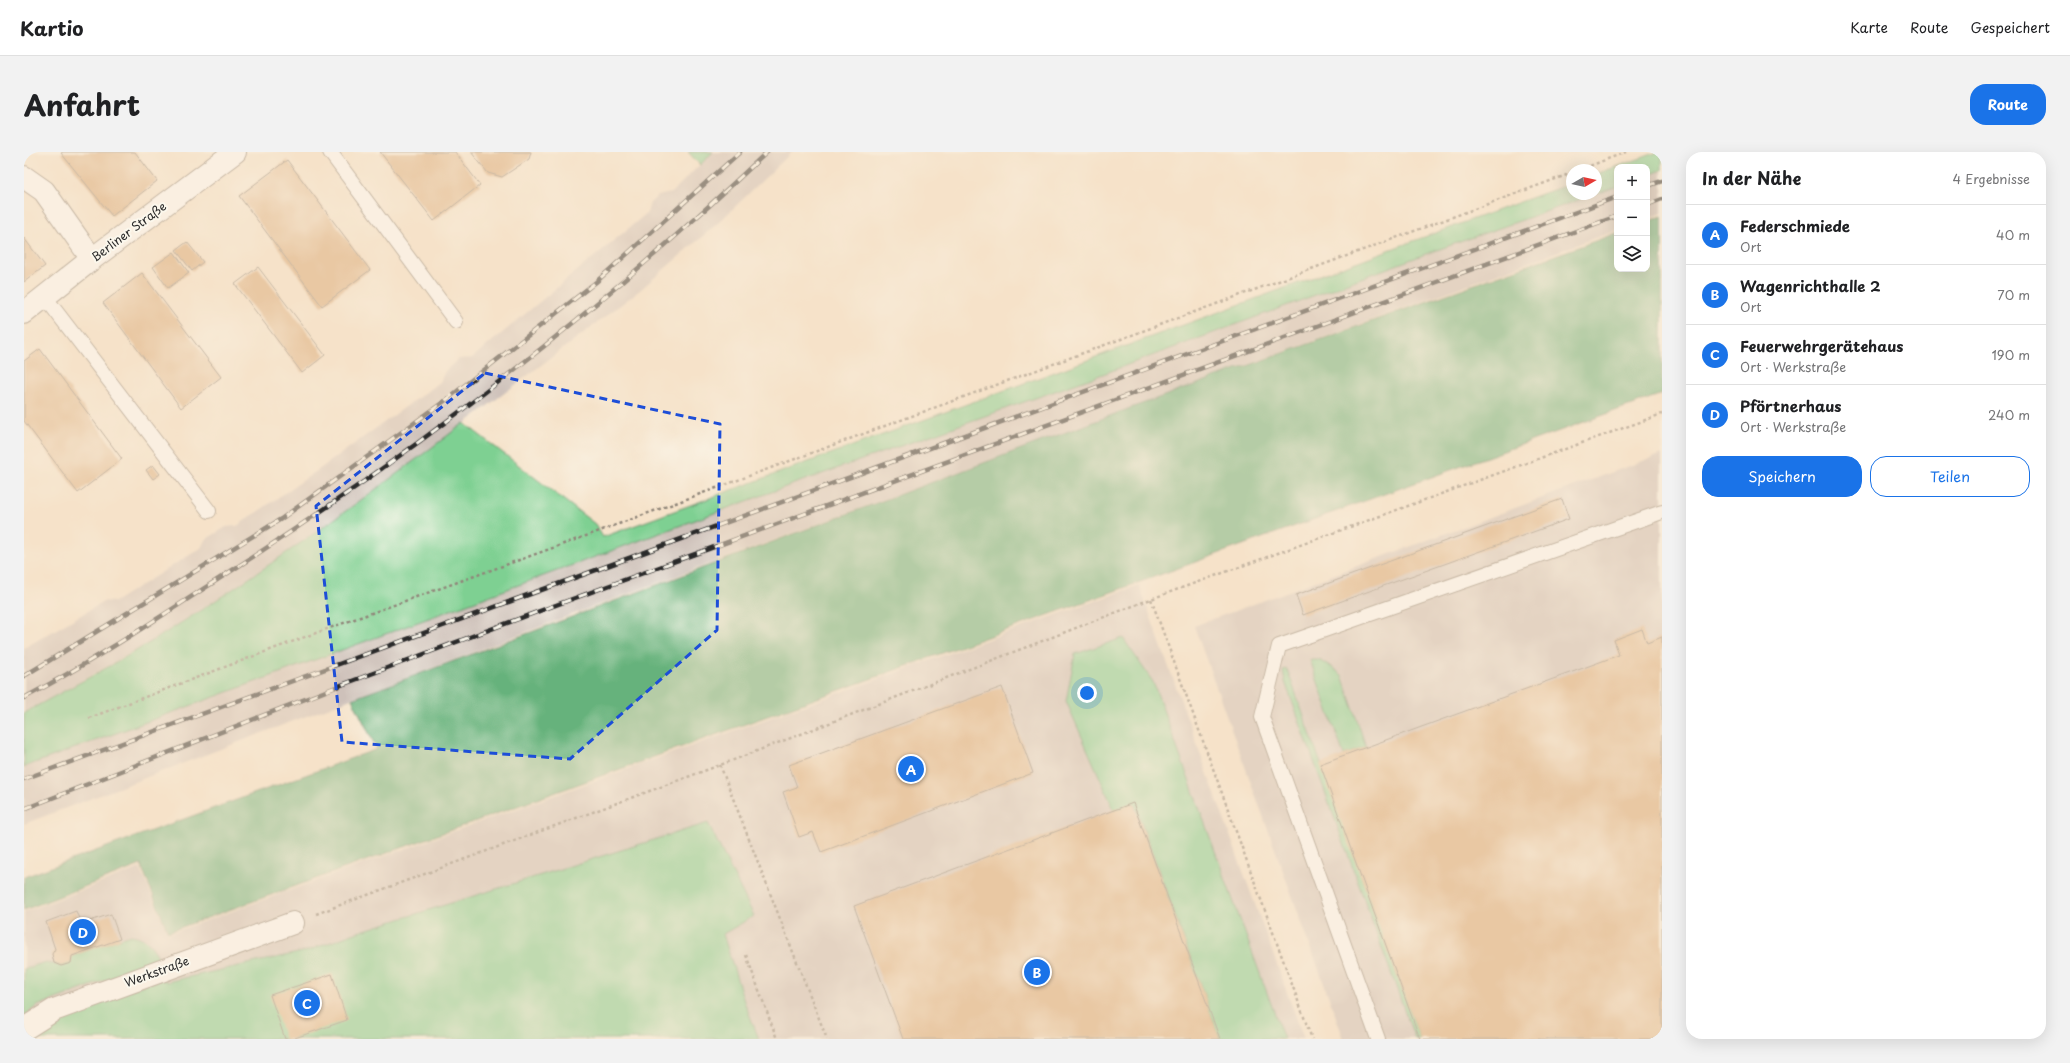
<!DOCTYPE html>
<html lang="de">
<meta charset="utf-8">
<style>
body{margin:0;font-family:"Playpen Sans",sans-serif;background:#f2f2f2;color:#202124}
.controls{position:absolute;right:12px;top:12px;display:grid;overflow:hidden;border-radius:8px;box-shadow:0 4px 16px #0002}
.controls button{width:36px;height:36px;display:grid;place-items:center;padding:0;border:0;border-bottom:1px solid #e0e0e0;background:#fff;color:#202124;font:20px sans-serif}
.compass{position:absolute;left:1542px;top:12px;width:36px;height:36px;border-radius:50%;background:#fff;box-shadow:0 4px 16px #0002;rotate:81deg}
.you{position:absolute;left:1063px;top:541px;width:14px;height:14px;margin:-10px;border:3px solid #fff;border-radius:50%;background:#1a73e8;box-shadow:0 0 0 6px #1a73e833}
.badge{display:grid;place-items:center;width:26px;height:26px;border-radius:50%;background:#1a73e8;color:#fff;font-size:13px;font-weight:700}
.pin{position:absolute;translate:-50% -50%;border:2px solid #fff;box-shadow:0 1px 4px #0006}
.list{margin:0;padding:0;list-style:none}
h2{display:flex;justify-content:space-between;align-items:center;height:52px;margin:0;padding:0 16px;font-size:17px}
h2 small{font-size:13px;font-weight:400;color:#757577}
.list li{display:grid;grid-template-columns:26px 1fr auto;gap:12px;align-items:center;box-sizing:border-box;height:60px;padding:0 16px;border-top:1px solid #e0e0e0}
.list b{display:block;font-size:15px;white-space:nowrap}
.list p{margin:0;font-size:13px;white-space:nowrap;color:#757577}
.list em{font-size:13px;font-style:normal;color:#757577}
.actions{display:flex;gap:8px;padding:12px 16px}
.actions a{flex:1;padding:9px 0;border:1px solid #1a73e8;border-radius:16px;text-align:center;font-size:14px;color:#1a73e8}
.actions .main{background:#1a73e8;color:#fff}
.icon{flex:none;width:22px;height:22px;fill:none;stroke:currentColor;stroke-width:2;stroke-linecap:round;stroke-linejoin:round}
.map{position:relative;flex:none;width:1638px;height:887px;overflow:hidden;border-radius:16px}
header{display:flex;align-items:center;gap:24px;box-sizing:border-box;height:56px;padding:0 20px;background:#fff;border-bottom:1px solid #e0e0e0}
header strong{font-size:19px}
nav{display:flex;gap:22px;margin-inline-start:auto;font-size:14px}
.intro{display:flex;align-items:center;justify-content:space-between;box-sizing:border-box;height:96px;padding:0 24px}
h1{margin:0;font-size:28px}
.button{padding:10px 18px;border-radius:16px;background:#1a73e8;color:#fff;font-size:14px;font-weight:700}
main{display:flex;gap:24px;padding:0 24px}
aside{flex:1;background:#fff;border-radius:16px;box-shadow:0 4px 16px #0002}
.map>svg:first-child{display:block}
</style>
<header>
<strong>Kartio</strong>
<nav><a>Karte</a><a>Route</a><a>Gespeichert</a></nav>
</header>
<div class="intro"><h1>Anfahrt</h1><a class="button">Route</a></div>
<main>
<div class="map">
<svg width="1638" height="887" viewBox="0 0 1638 887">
<rect width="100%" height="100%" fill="#fbf7ec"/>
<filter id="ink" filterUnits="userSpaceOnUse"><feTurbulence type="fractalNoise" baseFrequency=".025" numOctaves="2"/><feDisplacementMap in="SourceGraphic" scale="8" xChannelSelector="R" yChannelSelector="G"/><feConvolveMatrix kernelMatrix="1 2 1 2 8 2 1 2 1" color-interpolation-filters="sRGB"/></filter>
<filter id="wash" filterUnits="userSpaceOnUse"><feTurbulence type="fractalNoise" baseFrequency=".012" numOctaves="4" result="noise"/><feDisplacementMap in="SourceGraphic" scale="16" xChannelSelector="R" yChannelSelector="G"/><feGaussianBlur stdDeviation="0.9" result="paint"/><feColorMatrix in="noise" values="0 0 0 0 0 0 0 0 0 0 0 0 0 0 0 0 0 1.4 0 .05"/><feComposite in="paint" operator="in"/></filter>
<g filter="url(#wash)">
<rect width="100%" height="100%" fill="#f5e2c9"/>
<g fill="#cec1ba">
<path d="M689,0H768L693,72L616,138L349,341L242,415L128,489L0,561V496L81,449L90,450L177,396L181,388L202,375L213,374L297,316L416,230L421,219L434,207L448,206L623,61L626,51L634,44L647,41Z"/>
<path d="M1638,18V61L1623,67V24Z"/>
<path d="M1593,35V78L1112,254L542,465L0,672V615L753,338L1079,222L1399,103Z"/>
<path d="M1638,302V887H1320L1170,474Z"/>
<path d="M1115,433L1280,887H6L0,872V760L116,716L144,782Z"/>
</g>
<g fill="#7ed092" stroke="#547e5e">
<path d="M664,0H689L676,13Z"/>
<path d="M1634,0H1638V18L1623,24V15H1593V35L1572,42V22Z"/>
<path d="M1548,31V42H1572L1399,103L1079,222L753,338L0,615V561C43,537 88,514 130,488C237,421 340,348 440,271L571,372L579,385Z"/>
<path d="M1099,486L1129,530L1260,887H1196L1110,651L1090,658L1042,549L1051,502Z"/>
<path d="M1286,508H1295L1303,512L1318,523L1342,595L1320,603Z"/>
<path d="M1263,517L1396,887H1391L1261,530L1259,518Z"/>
<path d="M684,671L730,764L699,782L720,849L735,887H8C46,854 94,842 141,826L142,830L283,799L334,780Z"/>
<path d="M106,783C122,784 129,795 136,808L13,854L0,864V817L22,810L37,814L47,811L48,804Z"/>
</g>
<path fill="#66b27c" stroke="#486e54" d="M1638,64V242L144,780L117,713L0,758V725L353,597L328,547L1112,254L1593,81V117H1623V70Z"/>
<g id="blocks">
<g fill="#d9a977">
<path d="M39,0H111L133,29L88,64L37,1Z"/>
<path d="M356,0H431L456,33L410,69Z"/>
<path d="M447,0H507L505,7L478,25L464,21Z"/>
<path d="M263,8L346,118L298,154L215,44Z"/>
<path d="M0,86L21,114L0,130Z"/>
<path d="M163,90L179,110L168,119L152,98Z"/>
<path d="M150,100L165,121L144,136L129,115Z"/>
<path d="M234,115L301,203L278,221L211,132Z"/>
<path d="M118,121L197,225L157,256L79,151Z"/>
<path d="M16,197L98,307L54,341L0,269V209Z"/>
<path d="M129,313L136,322L129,327L122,318Z"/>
<path d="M1538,347L1545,367L1279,463L1272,443Z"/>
<path d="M1618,477L1623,491L1638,485V887H1396L1296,612L1595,503L1590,488Z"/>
<path d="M978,535L1009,621L797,700L789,680L775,685L759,640L773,635L765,613Z"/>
<path d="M1109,651L1196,887H879L830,754Z"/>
<path d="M52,759L57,772L87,762L96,787L48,804L47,811L37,814L30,811L28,802L31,797L22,770Z"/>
<path d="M308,822L323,868L268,887H261L246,843Z"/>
</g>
</g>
</g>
<g filter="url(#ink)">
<use href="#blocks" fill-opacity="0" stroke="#90867a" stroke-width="1"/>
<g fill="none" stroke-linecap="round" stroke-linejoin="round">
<defs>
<g id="service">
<path d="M306,0L432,170"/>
<path d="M21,145L185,359"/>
<path d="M1354,887L1238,565L1255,494L1638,360"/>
</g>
<g id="minor">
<path d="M0,25L20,39L68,107"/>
<path d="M0,161L68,107L211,0"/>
<path d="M0,877L30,858L269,771"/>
</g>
</defs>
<use href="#service" stroke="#90867a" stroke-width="16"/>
<use href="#minor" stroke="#90867a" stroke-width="24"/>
<g stroke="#90867a" stroke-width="2.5" stroke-dasharray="3 3" stroke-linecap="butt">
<path d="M1555,18L1602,0"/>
<path d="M1127,447L1288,887"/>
<path d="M65,566L289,482L562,384L1548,21"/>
<path d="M696,613L803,887"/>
<path d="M292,762L707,609L1127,447L1638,262"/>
<path d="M722,803L753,887"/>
</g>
<use href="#service" stroke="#fff" stroke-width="14"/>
<use href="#minor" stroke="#fff" stroke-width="22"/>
<defs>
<g id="rail">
<path d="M1623,34L1638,29"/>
<path d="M1623,53L1638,47"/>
<path d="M0,524L257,367L422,248L572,130L716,0"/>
<path d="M0,546C66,511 128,470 190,430C387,304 574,161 743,0"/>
<path d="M0,627L1593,45"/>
<path d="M0,657L312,535L521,457L1593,64"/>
</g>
</defs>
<use href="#rail" stroke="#2b2b2b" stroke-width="4.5"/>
<use href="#rail" stroke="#fbf7ec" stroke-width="3" stroke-dasharray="9" stroke-linecap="butt"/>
</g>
</g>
<path d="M0 0H1638V887H0ZM461,221L696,272L693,478L546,607L318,590L292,354Z" fill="#f5e2c9" fill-opacity=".55" fill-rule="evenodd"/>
<path fill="none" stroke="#1d4ed8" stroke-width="3" stroke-dasharray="8 5" stroke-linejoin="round" d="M461,221L696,272L693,478L546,607L318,590L292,354Z"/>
<g text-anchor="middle" stroke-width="4" stroke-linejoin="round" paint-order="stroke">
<g font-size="12" fill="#2b2b2b" stroke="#fbf7ec">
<text transform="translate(105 80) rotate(-37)" y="4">Berliner Straße</text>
<text transform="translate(133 820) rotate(-20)" y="4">Werkstraße</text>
</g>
</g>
</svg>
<div class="controls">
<button>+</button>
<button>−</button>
<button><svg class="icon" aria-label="layers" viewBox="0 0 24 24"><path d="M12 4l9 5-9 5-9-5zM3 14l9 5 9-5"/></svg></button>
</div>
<svg class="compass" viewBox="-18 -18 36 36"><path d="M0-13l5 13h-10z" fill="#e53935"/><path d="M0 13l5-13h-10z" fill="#757577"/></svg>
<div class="you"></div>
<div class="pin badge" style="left:887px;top:617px">A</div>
<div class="pin badge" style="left:1013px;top:820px">B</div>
<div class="pin badge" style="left:283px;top:851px">C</div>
<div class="pin badge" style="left:59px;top:780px">D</div>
</div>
<aside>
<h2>In der Nähe<small>4 Ergebnisse</small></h2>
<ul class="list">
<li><span class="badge">A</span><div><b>Federschmiede</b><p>Ort</p></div><em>40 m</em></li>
<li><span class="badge">B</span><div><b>Wagenrichthalle 2</b><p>Ort</p></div><em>70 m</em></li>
<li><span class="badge">C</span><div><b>Feuerwehrgerätehaus</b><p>Ort · Werkstraße</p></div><em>190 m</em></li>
<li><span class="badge">D</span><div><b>Pförtnerhaus</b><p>Ort · Werkstraße</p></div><em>240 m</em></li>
</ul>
<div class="actions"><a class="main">Speichern</a><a>Teilen</a></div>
</aside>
</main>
